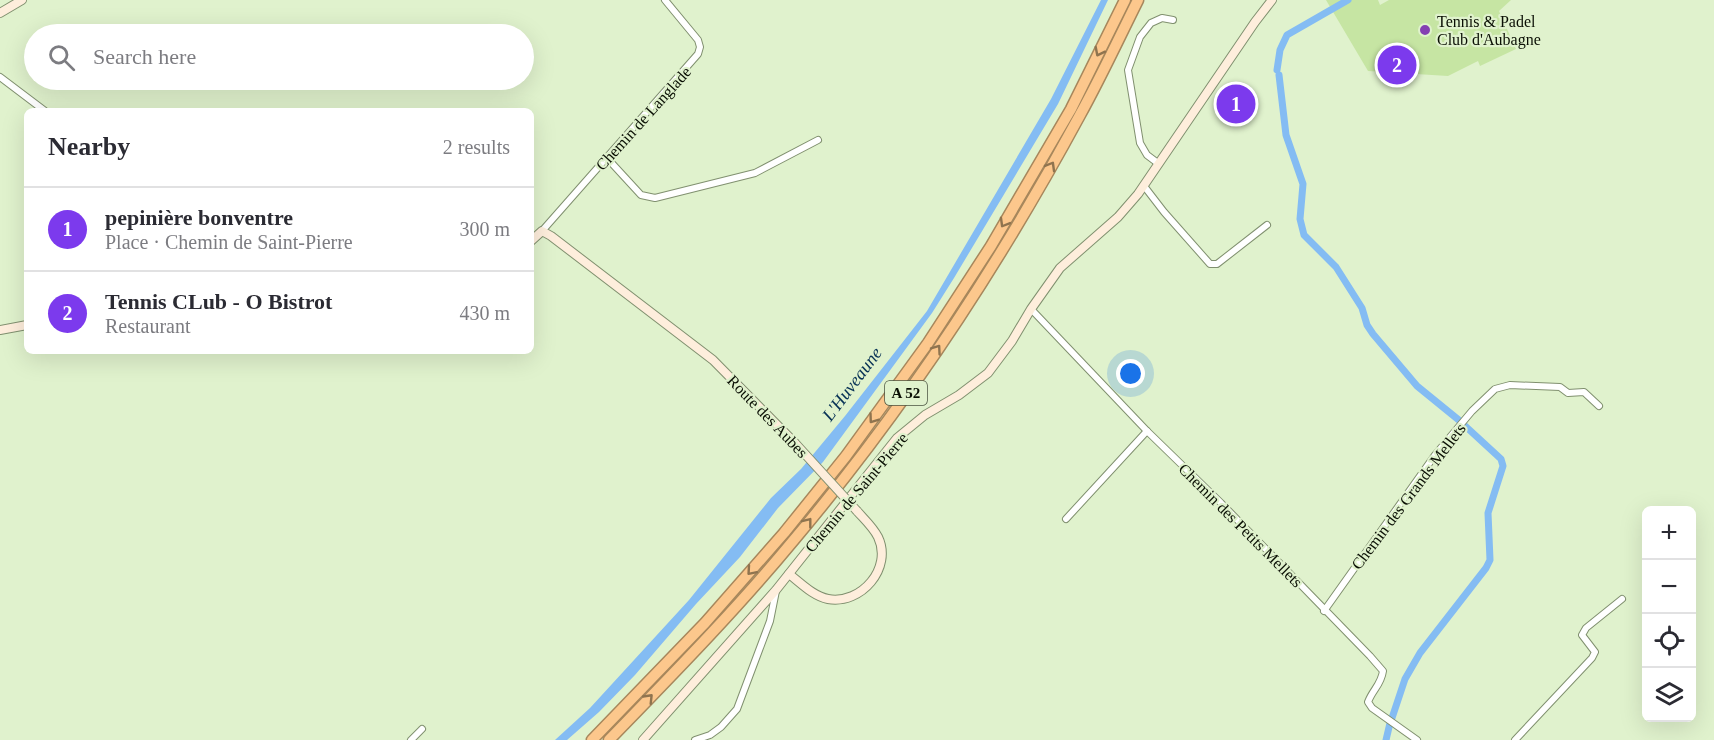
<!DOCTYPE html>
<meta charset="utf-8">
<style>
body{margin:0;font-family:Georgia,serif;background:#f2f2f3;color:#2b2b33}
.controls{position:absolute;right:18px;bottom:18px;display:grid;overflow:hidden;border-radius:9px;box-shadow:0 6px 24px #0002}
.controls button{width:54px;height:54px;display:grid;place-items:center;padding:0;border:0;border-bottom:2px solid #e1e1e2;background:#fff;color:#2b2b33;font:30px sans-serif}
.you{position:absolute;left:1131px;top:374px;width:21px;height:21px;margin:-15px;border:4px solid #fff;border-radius:50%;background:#1a73e8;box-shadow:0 0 0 9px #1a73e833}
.badge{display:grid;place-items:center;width:39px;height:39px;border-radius:50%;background:#7c3aed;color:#fff;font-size:20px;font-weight:700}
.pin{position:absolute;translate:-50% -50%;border:3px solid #fff;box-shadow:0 2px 6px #0006}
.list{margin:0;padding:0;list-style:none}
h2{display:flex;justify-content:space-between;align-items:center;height:78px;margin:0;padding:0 24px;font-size:26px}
h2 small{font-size:20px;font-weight:400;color:#7c7c81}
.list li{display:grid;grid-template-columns:39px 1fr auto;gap:18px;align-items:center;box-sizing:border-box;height:84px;padding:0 24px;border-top:2px solid #e1e1e2}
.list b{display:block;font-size:22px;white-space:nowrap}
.list p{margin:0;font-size:20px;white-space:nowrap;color:#7c7c81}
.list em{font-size:20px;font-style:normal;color:#7c7c81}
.icon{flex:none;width:33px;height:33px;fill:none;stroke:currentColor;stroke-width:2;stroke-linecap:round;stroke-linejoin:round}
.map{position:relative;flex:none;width:1714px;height:740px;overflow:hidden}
.search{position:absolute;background:#fff;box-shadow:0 6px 24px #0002;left:24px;top:24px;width:510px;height:66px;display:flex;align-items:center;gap:15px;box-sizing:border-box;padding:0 21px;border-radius:33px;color:#7c7c81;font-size:22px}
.panel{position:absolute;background:#fff;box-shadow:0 6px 24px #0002;left:24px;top:108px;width:510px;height:246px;border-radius:9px}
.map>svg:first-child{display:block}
</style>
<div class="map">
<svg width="1714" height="740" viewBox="0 0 1714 740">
<rect width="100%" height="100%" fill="#e0f2cd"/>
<path fill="#c6e5a3" d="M1326,0H1378L1380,5L1389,0H1511L1499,11L1516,49L1480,66L1478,61L1448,76L1368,71Z"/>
<path fill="#84bcf3" d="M1101,0H1108L1058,104L954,278L932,313L823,462L778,508L740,557L696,604L635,675L599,712L567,740H555L590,708L689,600L771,498L801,469L845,416L927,311L1051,99Z"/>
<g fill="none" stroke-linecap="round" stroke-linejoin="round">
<g stroke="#84bcf3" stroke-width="7">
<path d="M1277,70L1280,50L1287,35L1348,0"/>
<path d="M1279,75L1286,135L1303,184L1300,219L1304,235L1336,267L1362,308L1367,325L1373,334L1417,386L1460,421"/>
<path d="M1392,718L1405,679L1420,653L1486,568L1490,560L1488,513L1503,466L1501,459L1463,424"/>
<path d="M1386,740L1390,723"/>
</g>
<defs>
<g id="street">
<path d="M0,77L45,111"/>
<path d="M607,158L641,195L655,198L755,173L818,140"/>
<path d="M1159,164L1147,155L1140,143L1128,70L1140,37L1151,23L1162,18L1173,20"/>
<path d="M1144,186L1164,212L1210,264H1217L1267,225"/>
<path d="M542,231L698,54L700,47L698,40L665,0"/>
<path d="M1031,309L1147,431L1221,503L1370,656L1383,671C1381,685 1373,689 1368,702L1372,708L1417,740"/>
<path d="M1066,519L1147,431"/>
<path d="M1324,611L1435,455L1472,411L1495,389L1510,385L1560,387L1568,393L1584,392L1599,406"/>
<path d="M411,740L422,729"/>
<path d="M695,740L710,735L721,727L737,709L770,621L776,591"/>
<path d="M1515,740L1592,658L1595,652L1582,635L1586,628L1622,599"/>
</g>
<g id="secondary">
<path d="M0,13L22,0"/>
<path d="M531,241L542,231L551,236L713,360L794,442"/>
<path d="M0,330L27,325"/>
<path d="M789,574C801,583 813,596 828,599C861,605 893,568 878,537C873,527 864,519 857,511"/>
<path d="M643,740L776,590L897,438L925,415L959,395L988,373L1012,341L1031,309L1060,268L1118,217L1138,194L1255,22L1272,0"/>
</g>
<g id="highway">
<path d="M592,740L705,623L784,533L846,456L928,343L991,246L1071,109L1125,0"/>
<path d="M609,740C672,675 735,611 793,541C902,412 1000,263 1080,115C1101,77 1119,38 1138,0"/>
</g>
</defs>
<use href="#street" stroke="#80906f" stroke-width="8"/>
<use href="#secondary" stroke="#80906f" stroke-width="10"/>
<use href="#highway" stroke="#a7875c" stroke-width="13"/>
<use href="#street" stroke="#fff" stroke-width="6"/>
<use href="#secondary" stroke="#feeedc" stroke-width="8"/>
<use href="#highway" stroke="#fcc78c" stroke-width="10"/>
<defs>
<path id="secondary-bridge" d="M794,442L857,511"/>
</defs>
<use href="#secondary-bridge" stroke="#80906f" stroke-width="10" stroke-linecap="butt"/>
<use href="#secondary-bridge" stroke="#feeedc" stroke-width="8"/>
</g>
<defs><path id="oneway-chevron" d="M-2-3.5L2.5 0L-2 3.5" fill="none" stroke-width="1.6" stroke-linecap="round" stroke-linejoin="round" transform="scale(1.5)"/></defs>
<g stroke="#8f744f">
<use href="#oneway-chevron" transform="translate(1099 52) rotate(117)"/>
<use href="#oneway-chevron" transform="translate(1051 166) rotate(-60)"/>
<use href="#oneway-chevron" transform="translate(1004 223) rotate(120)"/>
<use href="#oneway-chevron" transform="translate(937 349) rotate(-55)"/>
<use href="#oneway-chevron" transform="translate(873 419) rotate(126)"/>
<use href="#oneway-chevron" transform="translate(808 522) rotate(-52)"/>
<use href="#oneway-chevron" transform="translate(751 571) rotate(131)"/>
<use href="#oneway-chevron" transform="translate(649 698) rotate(-46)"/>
</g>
<circle fill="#843fb2" stroke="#e0f2cd" stroke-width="2" cx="1425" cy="30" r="6"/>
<g text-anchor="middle" stroke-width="4.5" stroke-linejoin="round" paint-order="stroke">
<rect fill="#e0f2cd" stroke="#4a5340" stroke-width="1.5" x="885" y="381" width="42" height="24" rx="4.5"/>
<g font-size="15" font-weight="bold" fill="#0a0f04">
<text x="906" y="398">A 52</text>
</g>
<g font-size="16" fill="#0a0f04" stroke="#e0f2cd" text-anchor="start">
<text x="1437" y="27">Tennis &amp; Padel<tspan x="1437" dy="18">Club d'Aubagne</tspan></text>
</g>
<g font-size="16" fill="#0a0f04" stroke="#e0f2cd">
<text transform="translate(643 118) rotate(-48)" y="6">Chemin de Langlade</text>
<text transform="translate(768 416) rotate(46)" y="6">Route des Aubes</text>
<text transform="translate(856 492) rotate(-50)" y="6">Chemin de Saint-Pierre</text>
<text transform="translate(1408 496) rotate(-53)" y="6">Chemin des Grands Mellets</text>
<text transform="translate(1241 525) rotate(45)" y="6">Chemin des Petits Mellets</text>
</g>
<g font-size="18" font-style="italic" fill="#073255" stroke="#e0f2cd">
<text transform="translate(852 384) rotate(-53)" y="6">L'Huveaune</text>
</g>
</g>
</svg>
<div class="controls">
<button>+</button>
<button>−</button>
<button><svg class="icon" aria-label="locate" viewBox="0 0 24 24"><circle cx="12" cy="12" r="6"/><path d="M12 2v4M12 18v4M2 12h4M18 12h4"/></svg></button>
<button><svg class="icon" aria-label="layers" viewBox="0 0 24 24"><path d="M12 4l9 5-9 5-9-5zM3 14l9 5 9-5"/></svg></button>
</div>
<div class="you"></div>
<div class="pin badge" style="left:1236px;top:104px">1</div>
<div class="pin badge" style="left:1397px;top:65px">2</div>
<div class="search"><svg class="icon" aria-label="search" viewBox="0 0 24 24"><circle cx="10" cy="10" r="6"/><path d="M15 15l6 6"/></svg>Search here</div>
<section class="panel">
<h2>Nearby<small>2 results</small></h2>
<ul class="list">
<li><span class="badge">1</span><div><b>pepinière bonventre</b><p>Place · Chemin de Saint-Pierre</p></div><em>300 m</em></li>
<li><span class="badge">2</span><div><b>Tennis CLub - O Bistrot</b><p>Restaurant</p></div><em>430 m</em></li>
</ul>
</section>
</div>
